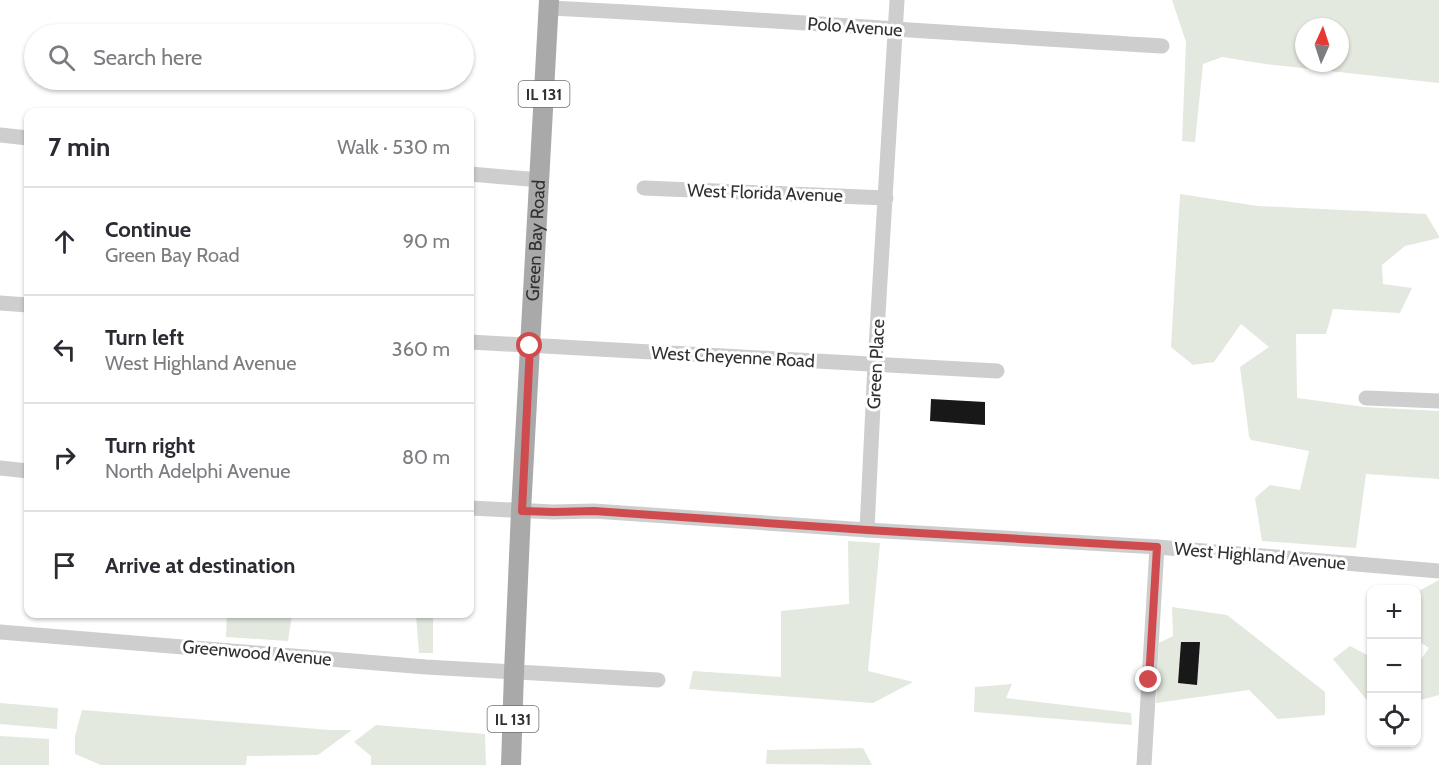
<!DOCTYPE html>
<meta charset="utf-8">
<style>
body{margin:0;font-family:Cabin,sans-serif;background:#f2f2f3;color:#2b2b33}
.controls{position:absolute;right:18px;bottom:18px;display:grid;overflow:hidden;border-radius:12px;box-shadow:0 2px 4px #0004}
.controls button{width:54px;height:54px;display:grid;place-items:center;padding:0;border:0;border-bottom:2px solid #e1e1e2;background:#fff;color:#2b2b33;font:30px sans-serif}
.compass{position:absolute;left:1295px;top:18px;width:54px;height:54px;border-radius:50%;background:#fff;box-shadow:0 2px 4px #0004;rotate:3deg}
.stop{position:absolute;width:18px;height:18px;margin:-14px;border:4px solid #d04b4e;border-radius:50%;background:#fff}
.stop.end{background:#d04b4e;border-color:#fff;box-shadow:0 2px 6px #0008}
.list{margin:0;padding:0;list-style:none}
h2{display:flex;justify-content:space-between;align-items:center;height:78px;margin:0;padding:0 24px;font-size:26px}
h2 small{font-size:20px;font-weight:400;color:#7c7c81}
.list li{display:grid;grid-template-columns:39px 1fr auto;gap:18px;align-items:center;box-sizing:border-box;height:108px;padding:0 24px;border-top:2px solid #e1e1e2}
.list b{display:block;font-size:22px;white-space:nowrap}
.list p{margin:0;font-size:20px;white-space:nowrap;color:#7c7c81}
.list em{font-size:20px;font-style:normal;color:#7c7c81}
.icon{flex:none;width:33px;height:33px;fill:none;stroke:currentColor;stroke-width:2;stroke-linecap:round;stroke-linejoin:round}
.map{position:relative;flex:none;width:1439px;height:765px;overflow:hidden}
.search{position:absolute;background:#fff;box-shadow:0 2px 4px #0004;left:24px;top:24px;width:450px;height:66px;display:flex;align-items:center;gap:15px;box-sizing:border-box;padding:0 21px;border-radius:33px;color:#7c7c81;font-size:22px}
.panel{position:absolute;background:#fff;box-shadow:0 2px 4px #0004;left:24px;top:108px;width:450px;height:510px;border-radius:12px}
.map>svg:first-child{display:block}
</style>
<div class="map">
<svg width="1439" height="765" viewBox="0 0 1439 765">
<rect width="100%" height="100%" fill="#fff"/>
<g fill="#e3e9de" fill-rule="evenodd">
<path d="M1172,0H1439V83L1265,64L1222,57L1203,64L1195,142L1182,141L1186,42ZM1304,27H1340V63H1304Z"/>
<path d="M1180,194L1258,206L1426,214L1439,236V238L1405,246L1382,265L1383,284L1412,288L1400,313L1333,309L1326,334H1296L1297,398L1365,407L1439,411V479L1366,474L1356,548L1262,541L1255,498L1270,485L1300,490L1309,451L1251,440L1249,436L1240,367L1269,347L1241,324L1214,362L1193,365L1171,347Z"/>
<path d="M848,541L880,543L868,671L913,682L873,703L689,689L693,671L781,677V611L849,604Z"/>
<path d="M1439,580V695L1417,701V665L1429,648L1417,640V592Z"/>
<path d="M1172,607L1227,615L1325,692V715L1278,719L1249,690L1156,703L1159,643L1173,636Z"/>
<path d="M227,614H292L288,641L226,637Z"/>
<path d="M416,614H433V653H419Z"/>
<path d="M1350,646L1371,657V705L1333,659Z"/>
<path d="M1012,684L1006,698L1131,713L1132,725L974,712L975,687Z"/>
<path d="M0,703L58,708L57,729L0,724Z"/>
<path d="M82,710L330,730H352L318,755L247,756L246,765H101L75,754V736Z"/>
<path d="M376,725L485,734L486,765H371V756L354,742Z"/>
<path d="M0,736L49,739V765H0Z"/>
<path d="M863,748L872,765L766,764L767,750Z"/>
</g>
<g fill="#181818">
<path d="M931,399L985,402V425L930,421Z"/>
<path d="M1181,642H1200L1197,685L1178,683Z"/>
</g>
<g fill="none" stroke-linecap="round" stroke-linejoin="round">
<g stroke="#cecece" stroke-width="15">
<path d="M549,8C753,18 957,34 1162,46"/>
<path d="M0,135L28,138"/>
<path d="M470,174L540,180"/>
<path d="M644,188L886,198"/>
<path d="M0,303L28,305"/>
<path d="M470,342L997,371"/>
<path d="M1366,398L1439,401"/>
<path d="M0,468L28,471"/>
<path d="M470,508L553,512L594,511L867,530L1157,547L1439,571"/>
<path d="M867,530L875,364L897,0"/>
<path d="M0,632L426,667L658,680"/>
<path d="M1144,765L1157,547"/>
</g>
<path stroke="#a9a9a9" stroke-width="20" id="s1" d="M511,765L514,672L521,511L549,0"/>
</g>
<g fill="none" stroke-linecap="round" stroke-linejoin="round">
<path stroke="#d04b4e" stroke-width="8" d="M530,346L522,511L554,512L594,511L867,530L1157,547L1149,680"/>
</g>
<g text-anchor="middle" stroke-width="6" stroke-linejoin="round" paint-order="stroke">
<g fill="#fff" stroke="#6f6f6f" stroke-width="1.5">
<rect x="518.5" y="81" width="51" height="26" rx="4.5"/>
<rect x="487.5" y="706" width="51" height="26" rx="4.5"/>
</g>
<g font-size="16" font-weight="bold" fill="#313131">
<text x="544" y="100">IL 131</text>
<text x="513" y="725">IL 131</text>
</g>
<g font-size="18" fill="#313131" stroke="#fff">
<text transform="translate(855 27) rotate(4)" y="6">Polo Avenue</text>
<text transform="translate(765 193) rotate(2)" y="6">West Florida Avenue</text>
<text dy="6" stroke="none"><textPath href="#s1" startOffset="525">Green Bay Road</textPath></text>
<text transform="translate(733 357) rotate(3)" y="6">West Cheyenne Road</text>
<text transform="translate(876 364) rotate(-87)" y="6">Green Place</text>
<text transform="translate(1260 556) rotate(5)" y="6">West Highland Avenue</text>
<text transform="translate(257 653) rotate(5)" y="6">Greenwood Avenue</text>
</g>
</g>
</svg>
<div class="controls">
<button>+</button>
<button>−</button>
<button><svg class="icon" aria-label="locate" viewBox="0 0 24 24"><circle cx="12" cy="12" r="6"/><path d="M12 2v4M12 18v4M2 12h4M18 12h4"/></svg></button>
</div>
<svg class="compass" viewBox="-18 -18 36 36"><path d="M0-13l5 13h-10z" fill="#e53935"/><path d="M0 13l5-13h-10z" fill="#7c7c81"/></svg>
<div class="stop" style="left:530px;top:346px"></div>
<div class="stop end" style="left:1149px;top:680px"></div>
<div class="search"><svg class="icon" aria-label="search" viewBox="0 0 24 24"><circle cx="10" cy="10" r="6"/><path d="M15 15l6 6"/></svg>Search here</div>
<section class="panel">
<h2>7 min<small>Walk · 530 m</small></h2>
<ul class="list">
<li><svg class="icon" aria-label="ahead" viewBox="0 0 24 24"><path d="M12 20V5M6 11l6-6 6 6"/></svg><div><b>Continue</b><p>Green Bay Road</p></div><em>90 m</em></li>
<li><svg class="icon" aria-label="left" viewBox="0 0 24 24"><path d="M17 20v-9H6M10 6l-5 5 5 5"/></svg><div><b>Turn left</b><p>West Highland Avenue</p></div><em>360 m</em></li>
<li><svg class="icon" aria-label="right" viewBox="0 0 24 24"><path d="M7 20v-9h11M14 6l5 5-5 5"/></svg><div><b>Turn right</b><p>North Adelphi Avenue</p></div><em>80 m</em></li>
<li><svg class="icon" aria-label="arrive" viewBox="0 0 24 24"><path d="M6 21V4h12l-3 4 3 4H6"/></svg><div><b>Arrive at destination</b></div></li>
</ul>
</section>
</div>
